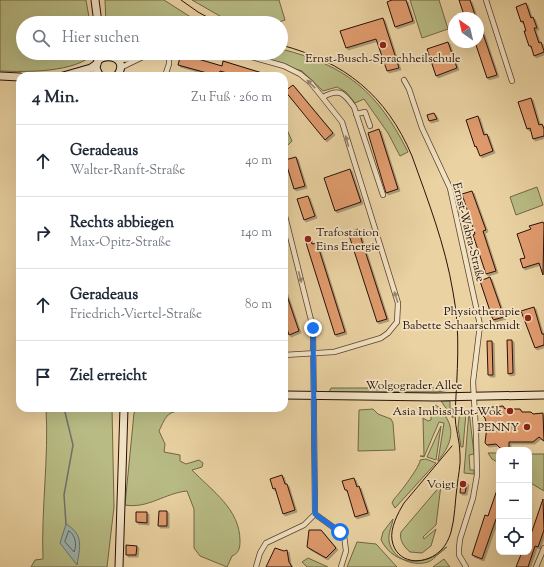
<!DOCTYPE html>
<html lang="de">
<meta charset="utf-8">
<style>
body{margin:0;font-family:"Sorts Mill Goudy",serif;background:#f6f6f7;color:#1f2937}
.controls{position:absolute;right:12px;bottom:12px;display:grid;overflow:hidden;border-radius:8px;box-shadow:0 4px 16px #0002}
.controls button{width:36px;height:36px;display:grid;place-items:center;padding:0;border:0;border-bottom:1px solid #e0e1e3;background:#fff;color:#1f2937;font:20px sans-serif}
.compass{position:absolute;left:448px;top:12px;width:36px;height:36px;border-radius:50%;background:#fff;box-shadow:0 4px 16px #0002;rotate:326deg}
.stop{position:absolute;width:12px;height:12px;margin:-9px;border:3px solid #1a73e8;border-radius:50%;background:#fff}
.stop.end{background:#1a73e8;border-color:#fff;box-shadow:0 1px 4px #0008}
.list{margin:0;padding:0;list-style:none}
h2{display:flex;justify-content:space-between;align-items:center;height:52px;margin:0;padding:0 16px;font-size:17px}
h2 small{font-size:13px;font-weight:400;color:#747a83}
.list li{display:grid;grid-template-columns:26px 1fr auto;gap:12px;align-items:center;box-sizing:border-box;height:72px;padding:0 16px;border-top:1px solid #e0e1e3}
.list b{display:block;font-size:15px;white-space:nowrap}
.list p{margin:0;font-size:13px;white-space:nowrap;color:#747a83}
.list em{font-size:13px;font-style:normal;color:#747a83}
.icon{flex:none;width:22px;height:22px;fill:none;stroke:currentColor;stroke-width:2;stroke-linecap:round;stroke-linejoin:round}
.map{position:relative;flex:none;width:544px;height:567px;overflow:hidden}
.search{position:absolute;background:#fff;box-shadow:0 4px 16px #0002;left:16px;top:16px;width:272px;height:44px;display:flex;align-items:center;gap:10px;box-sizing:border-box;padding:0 14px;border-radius:22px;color:#747a83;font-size:15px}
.panel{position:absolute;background:#fff;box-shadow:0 4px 16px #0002;left:16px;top:72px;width:272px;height:340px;border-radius:12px}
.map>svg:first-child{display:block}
</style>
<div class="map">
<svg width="544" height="567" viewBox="0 0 544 567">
<defs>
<filter id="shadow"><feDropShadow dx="2" dy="2" stdDeviation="0" flood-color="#0004"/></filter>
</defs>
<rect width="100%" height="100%" fill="#ead2a2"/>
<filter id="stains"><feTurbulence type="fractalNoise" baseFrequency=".005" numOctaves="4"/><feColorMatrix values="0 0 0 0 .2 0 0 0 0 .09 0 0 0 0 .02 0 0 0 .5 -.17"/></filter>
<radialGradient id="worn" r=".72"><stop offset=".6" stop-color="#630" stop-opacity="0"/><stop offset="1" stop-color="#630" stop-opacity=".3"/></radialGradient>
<g fill="#b8bb84" stroke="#716646">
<path d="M0,0H86L90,23H23V53H94C77,73 25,72 0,71Z"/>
<path d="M105,0H164L200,23H106Z"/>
<path d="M192,0H279L285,20L276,23H232Z"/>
<path d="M410,0H439L448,29L422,38Z"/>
<path d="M281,49C346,65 378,92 408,152L400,156L388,133L364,99L355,103L346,92L337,87L323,91L302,71L244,53H281Z"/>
<path d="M284,123L292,141L287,146H284Z"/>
<path d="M537,187L543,205L516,215L510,197Z"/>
<path d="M331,388H448L449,390L437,392H329Z"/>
<path d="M441,401H450V409H454L453,418Z"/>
<path d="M435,405C440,407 443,412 446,417C456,433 449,447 438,461L444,423L439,422L424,457L420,456H424L423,418L428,421L431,420V413Z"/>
<path d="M46,408H112L114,507L107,567H31L35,560L43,559C41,509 49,458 46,408Z"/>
<path d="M138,408H281L280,411C260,412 183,406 171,413C165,416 162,425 159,431L165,444L164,452L180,455V461L186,464L199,460L203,463L202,467L192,470C212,491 240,509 240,541C240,548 239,553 232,556L227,567L200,556L194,548V509L187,491C165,493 148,509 125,505L134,413Z"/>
<path d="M373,409L378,414L391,419L393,423L395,450L358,451L359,410Z"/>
<path d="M460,410H463L466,413L463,447H461L458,428Z"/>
<path d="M469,411L474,454L469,455L470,470H474V474L464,473Z"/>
<path d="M441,426L436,460L427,457Z"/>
<path d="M488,453H499V463L492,459Z"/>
<path d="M529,454H544V491L529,482Z"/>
<path d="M426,459L436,463L395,508L392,503L394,499C400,493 421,465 420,460Z"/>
<path d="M441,485L436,525L423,537L424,539L436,529L431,546L422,553L410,552C404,547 399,540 401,532Z"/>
<path d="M393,519C392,526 388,533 389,541C392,558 412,567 428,562C436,559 442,548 447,547C427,567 395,567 381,540L383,532Z"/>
<path d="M357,542L376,544L397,567H347Z"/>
<path d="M308,558L328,567H307L302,562Z"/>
<path d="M444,559L450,567H433Z"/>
</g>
<path fill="#9bb5b0" stroke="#6e736d" d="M66,524C84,535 80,546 77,565L60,543Z"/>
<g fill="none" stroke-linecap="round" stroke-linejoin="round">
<path stroke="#62635c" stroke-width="1" d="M69,531C76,535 77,546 74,552L65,542Z"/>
<path stroke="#6e736d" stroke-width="1.5" d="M64,408L73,445L64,495L66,524"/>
</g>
<g fill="#e19c6e" stroke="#2a1108" filter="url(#shadow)">
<path d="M392,0H406L413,21L395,27L387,2Z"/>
<path d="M459,0H470L476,18H465Z"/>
<path d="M526,3L531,18L533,17L537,28H534L539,43L541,42L544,51V52L534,56L531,46H529L524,31H526L523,21L521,22L516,7Z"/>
<path d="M383,18L399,68L387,71L376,39L346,48L340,31Z"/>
<path d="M478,19L497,75L487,78L475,42H478Z"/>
<path d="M448,42L457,68L436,76L427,49Z"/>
<path d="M181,54L222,66L223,61L272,76H238L220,71L218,76L178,65Z"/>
<path d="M293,85L333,133L325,140L285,91Z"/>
<path d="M531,98L539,125L542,124L544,129V136L533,139L530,128L527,129L518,102Z"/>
<path d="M434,113L437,119L429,121L427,115Z"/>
<path d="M478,116L484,135L487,134L493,151L480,156L476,146L475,147L466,120Z"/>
<path d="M379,129L398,189L386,193L368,133Z"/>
<path d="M296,157L305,186L294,189L285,160Z"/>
<path d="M350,169L361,202L335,211L324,178Z"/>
<path d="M472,191L486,230L483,231L496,271L486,274L473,235L475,234L462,194Z"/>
<path d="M308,196L315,216L304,220L297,199Z"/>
<path d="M543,222L544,224L543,275L539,263L523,268L520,259L525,258L517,234L531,229L529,226Z"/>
<path d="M358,229L387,319L377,322L348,232Z"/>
<path d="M309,236L312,244L317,243L345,332L335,335L307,246L305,237Z"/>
<path d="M490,277L504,317L493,320L480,281Z"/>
<path d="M284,287L299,331L289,335L284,319Z"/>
<path d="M534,307L542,334H544V345L535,348L521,311Z"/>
<path d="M507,340H512L513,373L508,374Z"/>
<path d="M487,341H492L493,375H488Z"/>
<path d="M503,406L505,409H520L522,412H531L533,414L543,413L544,441L539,437L533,442H509V448H500L496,444L487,445L485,443L487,426L485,418L482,415L492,407Z"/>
<path d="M282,475L285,484H287L295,510L283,514L275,488L273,489L270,479Z"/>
<path d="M354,478L357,487L359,486L368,513L355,517L347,490H345L342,481Z"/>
<path d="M461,482L467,483L465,493H460Z"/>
<path d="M498,487L499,520L496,519L482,559L472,555L485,515L488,516Z"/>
<path d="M543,499L544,530L538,547L535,546L528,567H516L522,552H529V540Z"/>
<path d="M159,511H167V526H158Z"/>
<path d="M136,512H147V523L136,522Z"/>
<path d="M309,530H321L336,548L326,558L307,547Z"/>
<path d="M126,545L137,546L136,555H126Z"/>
<path d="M275,548L284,551L287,550L289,562L292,567H266Z"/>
</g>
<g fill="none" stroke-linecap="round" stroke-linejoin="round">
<defs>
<g id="minor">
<path d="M486,0L512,81"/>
<path d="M237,53L284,66L300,74L311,83L342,122L398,303L397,322L388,333L381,338L334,352L284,355"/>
<path d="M118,60L136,59"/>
<path d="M120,68L151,53"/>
<path d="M165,76L169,64V53"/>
<path d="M404,80L409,89L422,128L450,188L480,325L473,382L476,432L477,475L473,498L460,539L459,548V555L466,567"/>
<path d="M323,97C340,88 344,93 354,107L383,195"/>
<path d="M356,114L365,112L370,126"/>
<path d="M315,514L344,535L346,551L341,567"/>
<path d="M256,567L260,553L266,543L304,525L315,514L313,328L284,212"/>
<path d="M536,567L544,548"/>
</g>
<g id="secondary">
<path d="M95,0L98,23"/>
<path d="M0,76L20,77"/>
<path d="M63,76L91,68L97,64"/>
<path d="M80,76L98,74"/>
<path d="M100,76C82,50 135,51 117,76"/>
<path d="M284,395L435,397L544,395"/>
<path d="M119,567L124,408"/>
</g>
</defs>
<use href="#minor" stroke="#5a412e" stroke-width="6"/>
<use href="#secondary" stroke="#2a1108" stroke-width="9"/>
<use href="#minor" stroke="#f1e2c3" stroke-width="4.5"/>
<use href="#secondary" stroke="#f1e2c3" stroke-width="7"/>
<g stroke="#2a1108" stroke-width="1">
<path d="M181,0L198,12L218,23"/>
<path d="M281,45C345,62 386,95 412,156C428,201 445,244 453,292C461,333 457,373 455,415C455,428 460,441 460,454C461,465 458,476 457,487C455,501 455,518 451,532C449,539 445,547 439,552C423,566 396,564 392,540C390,528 398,513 404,503L452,446"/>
</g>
</g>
<defs><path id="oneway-solid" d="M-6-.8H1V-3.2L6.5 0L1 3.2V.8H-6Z"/></defs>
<g fill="#97846f">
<use href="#oneway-solid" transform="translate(311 84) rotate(-136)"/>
<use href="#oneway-solid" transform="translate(347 141) rotate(-106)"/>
<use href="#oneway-solid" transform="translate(300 277) rotate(75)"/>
<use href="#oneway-solid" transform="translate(396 297) rotate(-108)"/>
</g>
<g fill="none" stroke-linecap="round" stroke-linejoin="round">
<path stroke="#1a73e8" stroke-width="5" d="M313,328L315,514L340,532"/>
</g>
<g fill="#8f2418" stroke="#f1e2c3" stroke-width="1.5">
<circle cx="383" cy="45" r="4"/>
<circle cx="308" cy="239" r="4"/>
<circle cx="528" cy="318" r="4"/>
<circle cx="510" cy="411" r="4"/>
<circle cx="527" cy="427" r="4"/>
<circle cx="463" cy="484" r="4"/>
</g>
<g text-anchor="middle" stroke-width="3.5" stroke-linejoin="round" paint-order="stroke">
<g font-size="12" fill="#2a1108" stroke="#f1e2c3" text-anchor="end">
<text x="383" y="62" text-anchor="middle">Ernst-Busch-Sprachheilschule</text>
<text x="316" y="236" text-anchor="start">Trafostation<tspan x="316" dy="14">Eins Energie</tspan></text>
<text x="520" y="315">Physiotherapie<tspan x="520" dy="14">Babette Schaarschmidt</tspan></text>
<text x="502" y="415">Asia Imbiss Hot-Wok</text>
<text x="519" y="431">PENNY</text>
<text x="455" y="488">Voigt</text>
</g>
<g font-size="12" fill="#2a1108" stroke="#f1e2c3">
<text transform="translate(469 232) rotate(76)" y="4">Ernst-Wabra-Straße</text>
<text x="414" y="389">Wolgograder Allee</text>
</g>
</g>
<rect width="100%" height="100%" filter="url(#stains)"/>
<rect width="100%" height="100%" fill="url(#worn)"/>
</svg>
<div class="controls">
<button>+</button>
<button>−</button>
<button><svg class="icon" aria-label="locate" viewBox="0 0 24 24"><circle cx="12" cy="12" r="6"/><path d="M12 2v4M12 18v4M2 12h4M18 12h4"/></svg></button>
</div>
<svg class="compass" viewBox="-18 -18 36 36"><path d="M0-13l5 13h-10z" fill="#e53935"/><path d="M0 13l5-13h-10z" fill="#747a83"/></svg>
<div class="stop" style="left:340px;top:532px"></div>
<div class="stop end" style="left:313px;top:328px"></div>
<div class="search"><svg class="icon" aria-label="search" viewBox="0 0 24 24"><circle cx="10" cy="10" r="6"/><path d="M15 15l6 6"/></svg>Hier suchen</div>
<section class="panel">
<h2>4 Min.<small>Zu Fuß · 260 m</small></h2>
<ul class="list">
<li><svg class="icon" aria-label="ahead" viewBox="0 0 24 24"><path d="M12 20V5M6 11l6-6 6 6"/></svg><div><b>Geradeaus</b><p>Walter-Ranft-Straße</p></div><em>40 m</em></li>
<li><svg class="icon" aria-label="right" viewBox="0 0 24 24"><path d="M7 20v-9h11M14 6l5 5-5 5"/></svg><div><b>Rechts abbiegen</b><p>Max-Opitz-Straße</p></div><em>140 m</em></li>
<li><svg class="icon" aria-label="ahead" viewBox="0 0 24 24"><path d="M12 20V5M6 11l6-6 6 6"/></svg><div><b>Geradeaus</b><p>Friedrich-Viertel-Straße</p></div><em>80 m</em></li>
<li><svg class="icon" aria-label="arrive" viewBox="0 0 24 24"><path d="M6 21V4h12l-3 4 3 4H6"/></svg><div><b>Ziel erreicht</b></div></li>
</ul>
</section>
</div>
